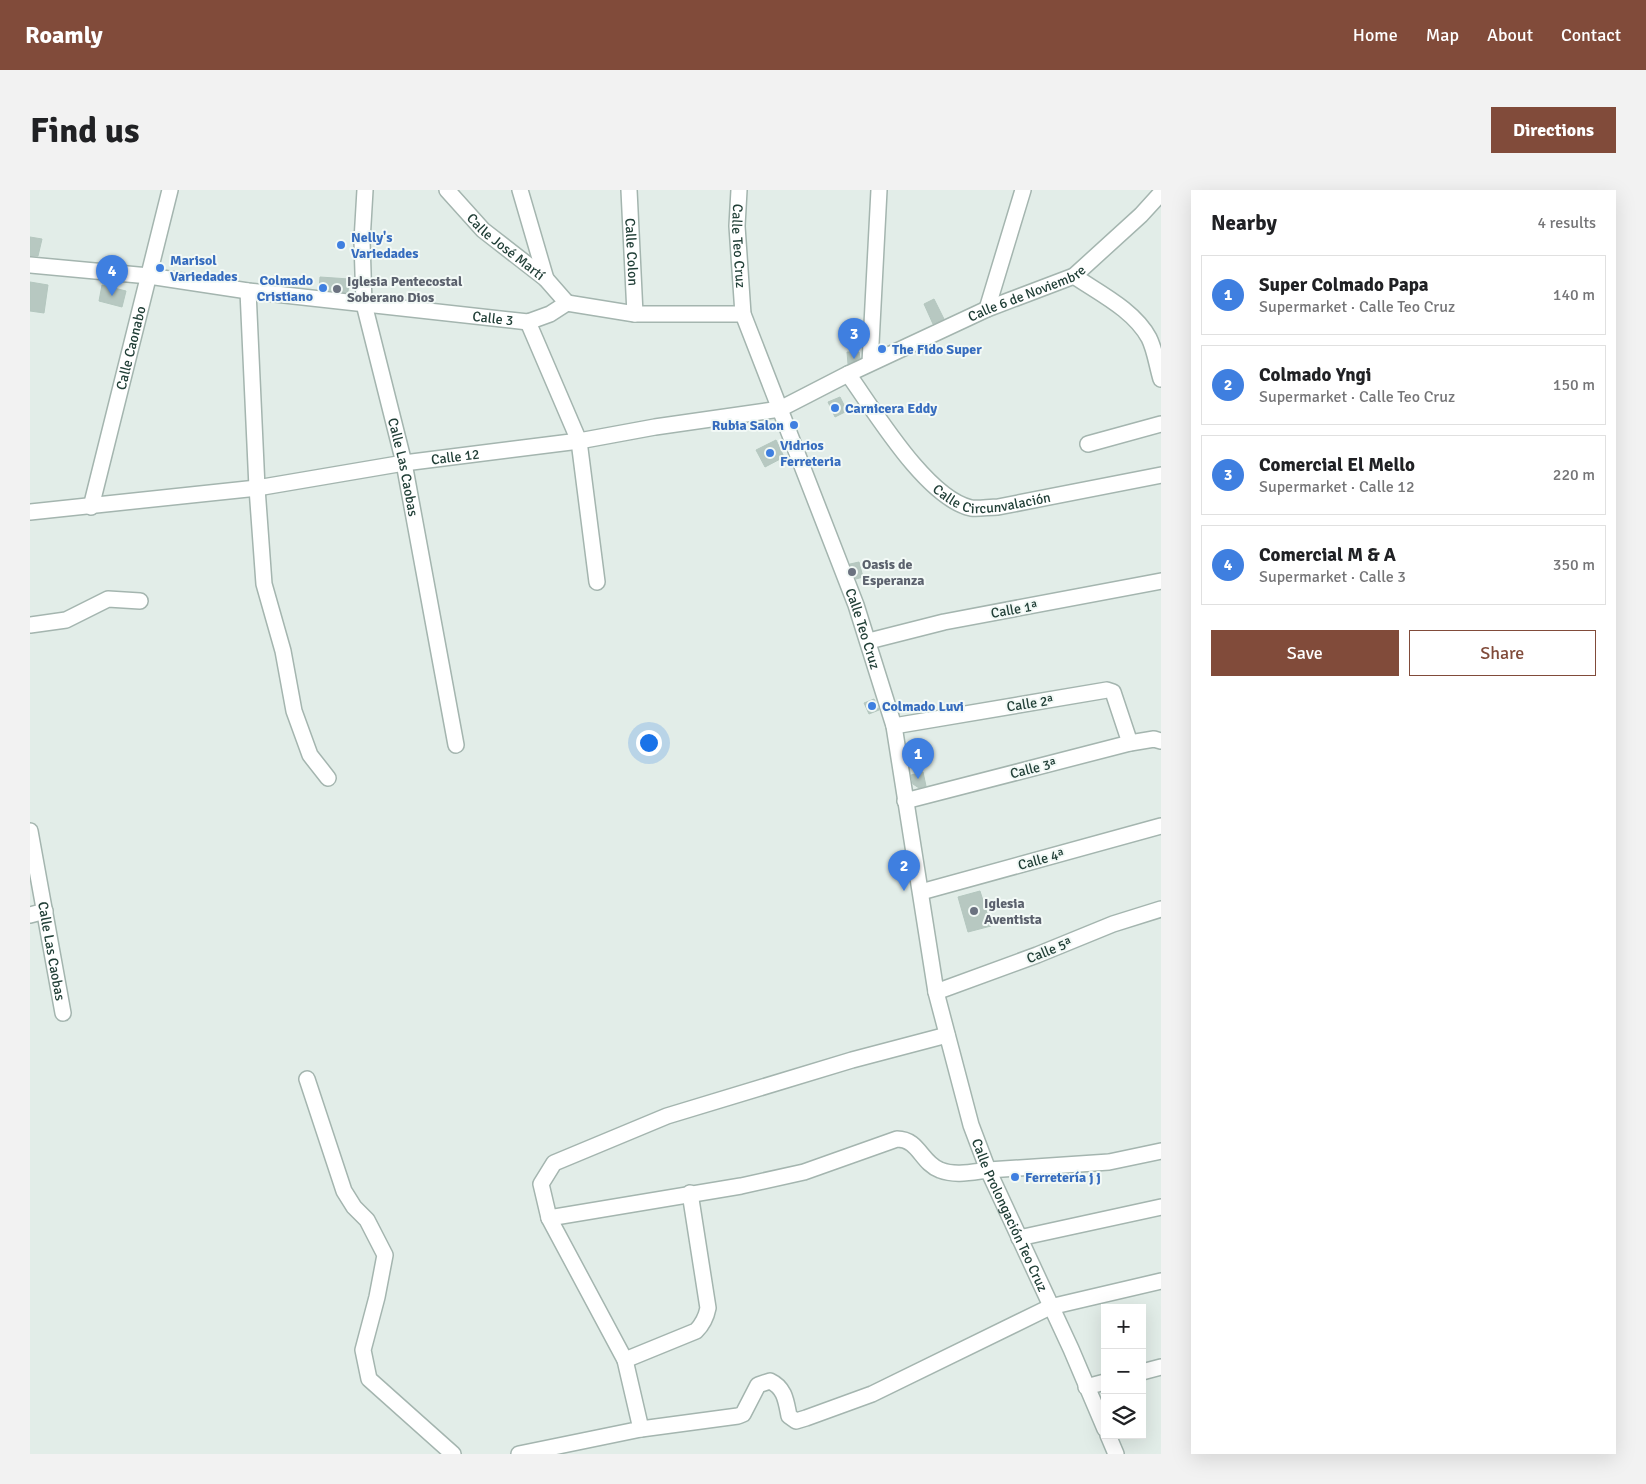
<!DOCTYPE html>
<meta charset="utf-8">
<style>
body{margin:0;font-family:Signika,sans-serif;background:#f2f2f2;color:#202124}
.controls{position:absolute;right:15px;bottom:15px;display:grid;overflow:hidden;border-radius:0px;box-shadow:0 5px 20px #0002}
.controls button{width:45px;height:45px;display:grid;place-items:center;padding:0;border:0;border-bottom:1px solid #e0e0e0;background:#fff;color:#202124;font:25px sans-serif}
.you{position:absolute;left:618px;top:552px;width:18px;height:18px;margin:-12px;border:4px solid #fff;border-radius:50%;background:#1a73e8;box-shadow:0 0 0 8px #1a73e833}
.badge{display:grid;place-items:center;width:32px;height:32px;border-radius:50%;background:#814b3a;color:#fff;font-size:16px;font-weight:700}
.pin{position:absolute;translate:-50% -41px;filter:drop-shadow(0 1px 2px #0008)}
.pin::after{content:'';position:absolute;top:26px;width:18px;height:15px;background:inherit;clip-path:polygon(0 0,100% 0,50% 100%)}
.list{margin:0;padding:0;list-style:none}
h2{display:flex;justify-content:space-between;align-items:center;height:65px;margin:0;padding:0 20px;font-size:21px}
h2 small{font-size:16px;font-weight:400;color:#757577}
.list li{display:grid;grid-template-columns:32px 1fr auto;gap:15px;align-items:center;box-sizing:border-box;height:80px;margin:0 10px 10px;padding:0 10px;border:1px solid #e0e0e0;border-radius:0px}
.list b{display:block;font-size:19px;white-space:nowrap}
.list p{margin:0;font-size:16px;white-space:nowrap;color:#757577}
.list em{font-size:16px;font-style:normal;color:#757577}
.actions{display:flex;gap:10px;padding:15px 20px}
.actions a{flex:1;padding:11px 0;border:1px solid #814b3a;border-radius:0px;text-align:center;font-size:18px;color:#814b3a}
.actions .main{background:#814b3a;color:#fff}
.icon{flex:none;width:28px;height:28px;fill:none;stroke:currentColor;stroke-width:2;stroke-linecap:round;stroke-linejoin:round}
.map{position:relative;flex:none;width:1131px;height:1264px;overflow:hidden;border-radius:0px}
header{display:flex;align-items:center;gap:30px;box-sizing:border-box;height:70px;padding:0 25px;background:#814b3a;color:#fff}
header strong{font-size:24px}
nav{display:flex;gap:28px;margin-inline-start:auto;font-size:18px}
.intro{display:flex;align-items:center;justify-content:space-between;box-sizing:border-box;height:120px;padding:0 30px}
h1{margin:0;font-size:35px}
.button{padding:12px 22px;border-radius:0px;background:#814b3a;color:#fff;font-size:18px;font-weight:700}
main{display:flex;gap:30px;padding:0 30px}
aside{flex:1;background:#fff;border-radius:0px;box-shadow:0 5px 20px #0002}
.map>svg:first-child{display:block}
</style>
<header>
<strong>Roamly</strong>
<nav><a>Home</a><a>Map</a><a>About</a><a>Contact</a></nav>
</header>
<div class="intro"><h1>Find us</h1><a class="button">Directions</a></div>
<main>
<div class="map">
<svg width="1131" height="1264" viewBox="0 0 1131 1264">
<rect width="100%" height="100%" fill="#e2ede8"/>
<g fill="#b7c8c1" stroke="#b4c7bf">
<path d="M0,47L12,49L8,66H0Z"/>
<path d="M290,87L319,89L318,103L289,99Z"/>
<path d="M0,92L18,95L14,123L0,121Z"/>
<path d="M72,95L96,101L92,117L69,111Z"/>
<path d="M904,109L914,129L903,134L894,114Z"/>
<path d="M817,162H829L830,168L818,174Z"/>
<path d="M810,207L817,221L805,227L798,212Z"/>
<path d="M746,250L754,267L735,277L726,260Z"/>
<path d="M829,372L833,387L826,389L820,374Z"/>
<path d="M844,509L849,520L839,524L834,513Z"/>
<path d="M893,582L896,596L889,598L883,594L881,585Z"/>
<path d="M950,701L961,736L938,742L928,707Z"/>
</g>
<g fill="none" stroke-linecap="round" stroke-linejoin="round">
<defs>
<g id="minor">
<path id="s1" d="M335,0L332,51L334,114L374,273L426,555"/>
<path id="s2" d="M417,0L453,40L516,89L537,113"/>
<path d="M490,0L516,89"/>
<path id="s3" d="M599,0L605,124"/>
<path id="s4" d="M709,0L707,36L713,124L826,415L864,536L906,802L941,935L958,980L1041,1159L1075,1239"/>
<path id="s5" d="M0,75L119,86L218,101L498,132L520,124L537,113L605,124H713"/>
<path d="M1044,86C1069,103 1104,120 1119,148C1125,160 1127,176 1131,189"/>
<path d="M218,101L227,298L234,394L253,461L264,521L280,565L298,588"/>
<path d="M957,119L993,0"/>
<path d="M498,132L549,251L567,392"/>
<path d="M840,173L849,0"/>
<path id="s6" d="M818,184C844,220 896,308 941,318C949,319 959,317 968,317L1131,285"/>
<path d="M1058,254L1131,234"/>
<path id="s7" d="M61,317L140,0"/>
<path id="s8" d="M0,322L227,298L374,273L549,251L625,237L750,219L818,184L957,119L1044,86L1111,25L1131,3"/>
<path d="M0,435L36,430L78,409L110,411"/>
<path d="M839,451L914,432L1131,391"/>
<path d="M864,536L1077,500L1083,502L1100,553"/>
<path d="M875,611L1100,553L1124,549L1131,551"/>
<path id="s9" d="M0,641L33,823"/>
<path d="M891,702L1131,636"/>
<path d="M0,725L15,721"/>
<path d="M906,802L1007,765L1083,734L1131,719"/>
<path d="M277,889L314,1001L324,1017L337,1030L355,1065L347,1107L333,1160L339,1189L423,1264"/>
<path d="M958,980L1079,972L1131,961"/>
<path d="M519,1028L711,996L774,982L867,949C889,949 891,973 910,980C925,986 942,982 958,980"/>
<path d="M989,1048L1131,1017"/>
<path d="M595,1170L666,1141C673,1134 676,1128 678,1118L660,1003"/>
<path d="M1112,1182L1131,1177"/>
<path d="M1056,1197L1075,1192"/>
<path d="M611,1239L708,1226L713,1224L728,1195L740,1191C755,1198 756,1211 759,1226L766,1231L776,1228L842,1204L1020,1117L1131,1091"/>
<path d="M1078,1245L1086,1264"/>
<path d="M489,1264L611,1239L595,1170L519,1028L511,994L524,973L637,926L822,870L917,845"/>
</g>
</defs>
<use href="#minor" stroke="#a4b5af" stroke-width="18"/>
<use href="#minor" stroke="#fff" stroke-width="15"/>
</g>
<g fill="#3f7fe0" stroke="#f2f9f6" stroke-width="2">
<circle cx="311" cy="55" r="5"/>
<circle cx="130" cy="78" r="5"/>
<circle cx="293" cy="98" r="5"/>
<circle cx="852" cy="159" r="5"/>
<circle cx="805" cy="218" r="5"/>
<circle cx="764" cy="235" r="5"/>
<circle cx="740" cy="263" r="5"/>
<circle cx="842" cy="516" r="5"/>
<circle cx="985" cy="987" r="5"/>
</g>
<g fill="#6b7280" stroke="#f2f9f6" stroke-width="2">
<circle cx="307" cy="99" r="5"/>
<circle cx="822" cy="382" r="5"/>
<circle cx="944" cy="721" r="5"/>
</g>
<g text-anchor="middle" stroke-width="4" stroke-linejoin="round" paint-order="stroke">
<g font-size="14" font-weight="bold" fill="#366cbe" stroke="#f2f9f6" text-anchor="start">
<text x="321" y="52">Nelly's<tspan x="321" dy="16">Variedades</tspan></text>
<text x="140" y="75">Marisol<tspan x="140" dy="16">Variedades</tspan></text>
<text x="283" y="95" text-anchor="end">Colmado<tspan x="283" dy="16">Cristiano</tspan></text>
<text x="862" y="164">The Fido Super</text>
<text x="815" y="223">Carnicera Eddy</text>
<text x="754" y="240" text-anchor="end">Rubia Salon</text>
<text x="750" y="260">Vidrios<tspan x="750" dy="16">Ferreteria</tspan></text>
<text x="852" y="521">Colmado Luvi</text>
<text x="995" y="992">Ferretería j j</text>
</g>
<g font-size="14" fill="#213f37" stroke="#f2f9f6">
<text dy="5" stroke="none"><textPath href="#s2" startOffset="82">Calle José Martí</textPath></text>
<text dy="5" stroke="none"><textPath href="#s4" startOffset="56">Calle Teo Cruz</textPath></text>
<text dy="5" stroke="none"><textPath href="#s3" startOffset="62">Calle Colon</textPath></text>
<text dy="5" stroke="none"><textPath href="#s8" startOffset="1030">Calle 6 de Noviembre</textPath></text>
<text dy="5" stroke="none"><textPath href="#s5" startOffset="466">Calle 3</textPath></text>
<text dy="5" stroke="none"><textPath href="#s7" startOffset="164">Calle Caonabo</textPath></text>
<text dy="5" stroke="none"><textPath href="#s8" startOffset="429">Calle 12</textPath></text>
<text dy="5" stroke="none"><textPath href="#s1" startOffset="282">Calle Las Caobas</textPath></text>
<text dy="5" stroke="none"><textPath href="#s6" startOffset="204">Calle Circunvalación</textPath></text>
<text transform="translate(984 419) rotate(-10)" y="5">Calle 1ª</text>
<text dy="5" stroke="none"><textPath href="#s4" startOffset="461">Calle Teo Cruz</textPath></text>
<text transform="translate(1000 513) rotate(-9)" y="5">Calle 2ª</text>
<text transform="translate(1003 578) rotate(-14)" y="5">Calle 3ª</text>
<text transform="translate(1011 669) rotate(-15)" y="5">Calle 4ª</text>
<text transform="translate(1019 760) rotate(-22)" y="5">Calle 5ª</text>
<text dy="5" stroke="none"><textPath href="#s9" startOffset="122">Calle Las Caobas</textPath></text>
<text dy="5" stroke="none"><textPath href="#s4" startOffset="1068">Calle Prolongación Teo Cruz</textPath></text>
</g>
<g font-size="14" font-weight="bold" fill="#5b616d" stroke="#f2f9f6" text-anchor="start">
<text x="317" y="96">Iglesia Pentecostal<tspan x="317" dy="16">Soberano Dios</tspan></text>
<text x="832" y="379">Oasis de<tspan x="832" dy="16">Esperanza</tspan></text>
<text x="954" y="718">Iglesia<tspan x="954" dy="16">Aventista</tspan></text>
</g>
</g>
</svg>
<div class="controls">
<button>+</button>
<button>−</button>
<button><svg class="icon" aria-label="layers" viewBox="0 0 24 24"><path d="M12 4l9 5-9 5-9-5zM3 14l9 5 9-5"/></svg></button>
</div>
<div class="you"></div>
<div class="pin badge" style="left:888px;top:589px;background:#3f7fe0">1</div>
<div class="pin badge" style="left:874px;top:701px;background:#3f7fe0">2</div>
<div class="pin badge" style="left:824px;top:169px;background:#3f7fe0">3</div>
<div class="pin badge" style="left:82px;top:106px;background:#3f7fe0">4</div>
</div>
<aside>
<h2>Nearby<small>4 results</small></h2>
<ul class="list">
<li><span class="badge" style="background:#3f7fe0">1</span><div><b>Super Colmado Papa</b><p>Supermarket · Calle Teo Cruz</p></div><em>140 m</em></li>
<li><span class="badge" style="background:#3f7fe0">2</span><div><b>Colmado Yngi</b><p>Supermarket · Calle Teo Cruz</p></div><em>150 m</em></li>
<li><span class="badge" style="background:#3f7fe0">3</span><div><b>Comercial El Mello</b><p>Supermarket · Calle 12</p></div><em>220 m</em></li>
<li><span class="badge" style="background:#3f7fe0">4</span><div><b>Comercial M &amp; A</b><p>Supermarket · Calle 3</p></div><em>350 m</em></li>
</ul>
<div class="actions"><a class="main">Save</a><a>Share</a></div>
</aside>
</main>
